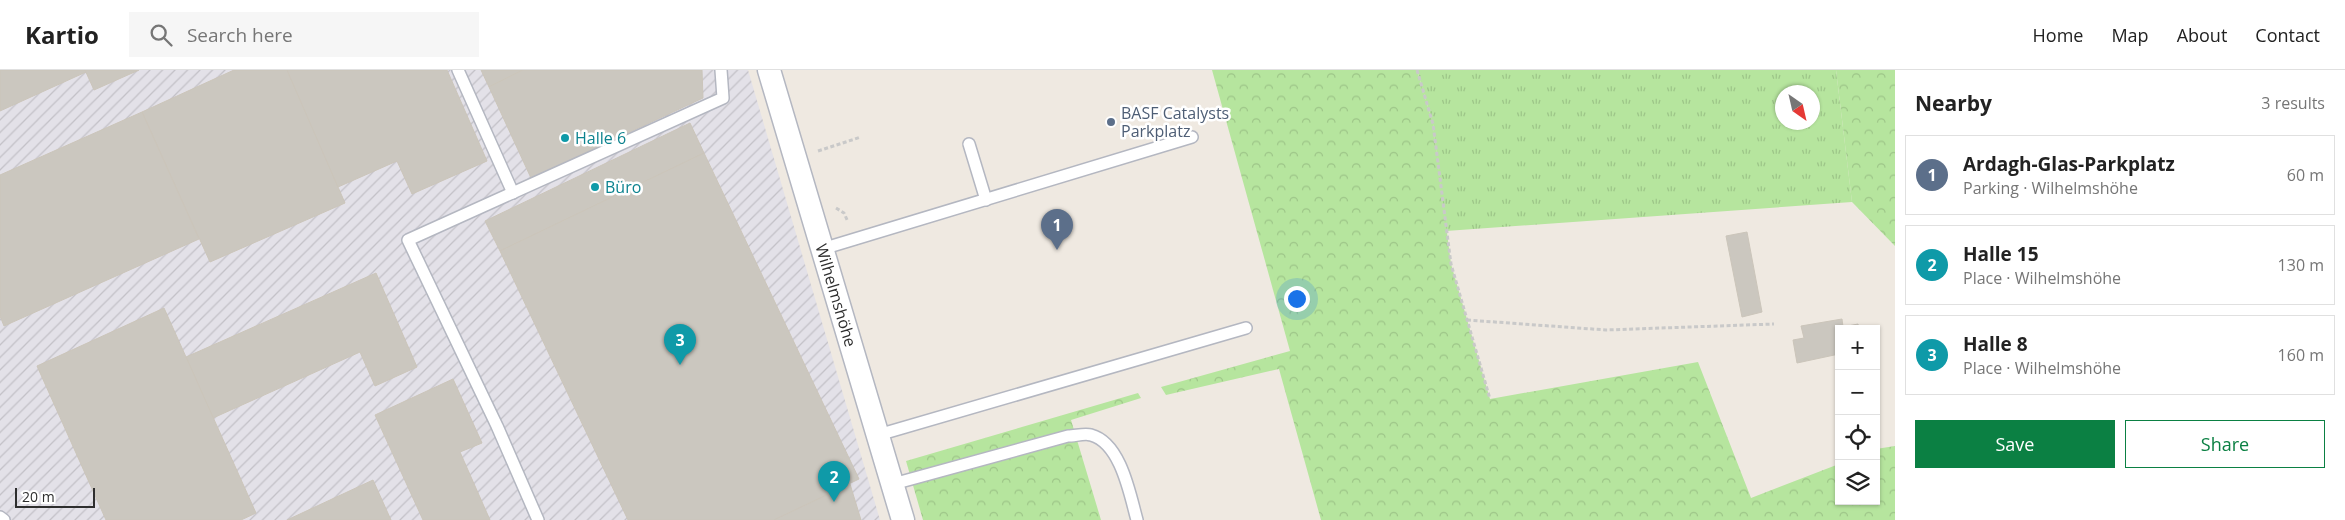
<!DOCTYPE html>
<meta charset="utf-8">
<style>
body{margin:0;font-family:"Open Sans",sans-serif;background:#f6f6f6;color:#222}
.controls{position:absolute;right:15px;bottom:15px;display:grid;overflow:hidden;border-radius:0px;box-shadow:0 1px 4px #0004}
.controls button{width:45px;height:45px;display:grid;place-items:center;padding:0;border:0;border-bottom:1px solid #e0e0e0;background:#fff;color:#222;font:25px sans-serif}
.compass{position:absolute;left:1775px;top:15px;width:45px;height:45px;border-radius:50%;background:#fff;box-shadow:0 1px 4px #0004;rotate:146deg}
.scale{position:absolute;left:15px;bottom:12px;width:80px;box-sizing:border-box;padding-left:5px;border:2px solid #2e2e2e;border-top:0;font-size:14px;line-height:18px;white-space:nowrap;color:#2e2e2e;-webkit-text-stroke:4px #fff;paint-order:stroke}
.you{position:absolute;left:1296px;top:228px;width:18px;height:18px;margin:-12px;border:4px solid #fff;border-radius:50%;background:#1a73e8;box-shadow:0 0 0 8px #1a73e833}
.badge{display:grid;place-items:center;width:32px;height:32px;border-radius:50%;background:#0b8043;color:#fff;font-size:16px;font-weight:700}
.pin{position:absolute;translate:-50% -41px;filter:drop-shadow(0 1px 2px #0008)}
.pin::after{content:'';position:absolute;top:26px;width:18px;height:15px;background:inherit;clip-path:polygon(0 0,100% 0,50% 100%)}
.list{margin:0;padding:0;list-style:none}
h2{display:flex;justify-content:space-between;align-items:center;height:65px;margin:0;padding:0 20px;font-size:21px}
h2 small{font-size:16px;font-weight:400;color:#767676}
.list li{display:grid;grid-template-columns:32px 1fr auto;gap:15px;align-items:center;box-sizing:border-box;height:80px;margin:0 10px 10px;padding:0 10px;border:1px solid #e0e0e0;border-radius:0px}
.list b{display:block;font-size:19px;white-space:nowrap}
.list p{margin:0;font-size:16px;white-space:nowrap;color:#767676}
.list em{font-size:16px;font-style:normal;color:#767676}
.actions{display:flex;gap:10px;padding:15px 20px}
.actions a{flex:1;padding:11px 0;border:1px solid #0b8043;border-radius:0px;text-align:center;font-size:18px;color:#0b8043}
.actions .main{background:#0b8043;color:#fff}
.icon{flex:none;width:28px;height:28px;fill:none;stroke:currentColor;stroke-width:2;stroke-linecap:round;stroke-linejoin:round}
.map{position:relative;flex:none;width:1895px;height:450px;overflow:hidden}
header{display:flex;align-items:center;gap:30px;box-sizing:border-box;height:70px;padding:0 25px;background:#fff;border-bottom:1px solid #e0e0e0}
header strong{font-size:24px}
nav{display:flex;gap:28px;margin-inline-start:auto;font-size:18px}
.search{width:350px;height:45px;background:#f6f6f6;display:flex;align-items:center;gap:12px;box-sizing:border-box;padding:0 18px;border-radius:0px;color:#767676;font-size:19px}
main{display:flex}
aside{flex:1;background:#fff}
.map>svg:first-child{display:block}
</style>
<header>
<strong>Kartio</strong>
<div class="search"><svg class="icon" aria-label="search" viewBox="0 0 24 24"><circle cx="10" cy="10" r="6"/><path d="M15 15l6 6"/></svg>Search here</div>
<nav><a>Home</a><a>Map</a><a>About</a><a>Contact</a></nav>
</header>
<main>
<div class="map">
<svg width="1895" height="450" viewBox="0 0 1895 450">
<defs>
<pattern id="industrial-furrows" width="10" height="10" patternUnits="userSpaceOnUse" patternTransform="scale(1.25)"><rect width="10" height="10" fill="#e3e1e8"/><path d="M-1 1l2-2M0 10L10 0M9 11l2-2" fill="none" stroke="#c3c1c7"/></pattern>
<pattern id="grass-tufts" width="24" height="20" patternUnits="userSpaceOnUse" patternTransform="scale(1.25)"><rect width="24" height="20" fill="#b6e59e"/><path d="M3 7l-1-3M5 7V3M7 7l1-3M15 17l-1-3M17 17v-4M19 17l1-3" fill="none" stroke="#9dc588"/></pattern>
<pattern id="forest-crowns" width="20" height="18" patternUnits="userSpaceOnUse" patternTransform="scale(1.25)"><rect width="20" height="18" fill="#b6e59e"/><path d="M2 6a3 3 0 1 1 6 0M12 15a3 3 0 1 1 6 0" fill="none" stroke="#9dc588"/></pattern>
</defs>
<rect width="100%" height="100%" fill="#efe9e1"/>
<path fill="url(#industrial-furrows)" d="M0,0H748L880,450H0Z"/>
<path fill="url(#grass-tufts)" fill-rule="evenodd" d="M1417,0H1836L1852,132L1446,161L1433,54ZM1782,22H1812V52H1782Z"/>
<g fill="url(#forest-crowns)">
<path d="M1212,0H1417L1433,54L1451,194L1490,329L1698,292L1751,428L1839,394V431H1876V379L1895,376V450H1321L1279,299L1166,325L1161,317L1290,281Z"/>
<path d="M1836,0H1895V176L1852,132Z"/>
<path d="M1138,323L1141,328L1071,350L1101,450H923L906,391Z"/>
</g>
<g fill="#cbc7bf" stroke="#cbc5ba">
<path d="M0,0H85L86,2L0,41Z"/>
<path d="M85,0H139L94,20Z"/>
<path d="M234,0H287L345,133L210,192L142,42Z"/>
<path d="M287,0H447L487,91L412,124L397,91L338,117Z"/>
<path d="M481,0H523L489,17Z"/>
<path d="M523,0H702L703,28L531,108L489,17Z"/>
<path d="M142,42L199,169L4,256L0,246V105Z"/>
<path d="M690,53L704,83L500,181L485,151Z"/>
<path d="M704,83L859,409L774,450H628L500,181Z"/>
<path d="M1747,162L1762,242L1742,247L1726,166Z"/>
<path d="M376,203L417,297L375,316L360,282L213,348L186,287Z"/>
<path d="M164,238L256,443L241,450H106L37,296Z"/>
<path d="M1842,249L1843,257L1858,254L1859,259H1839V284L1797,293L1793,270L1804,268L1801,256Z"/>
<path d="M453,309L482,373L460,382L490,450H423L375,345Z"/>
<path d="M373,410L391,450H287Z"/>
<path d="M850,414L861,450H774Z"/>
</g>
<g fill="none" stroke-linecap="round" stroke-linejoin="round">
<defs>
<g id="service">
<path d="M458,0L513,123"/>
<path d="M969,74L986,130"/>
<path d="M822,179L1192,67"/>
<path d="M878,365L1246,258"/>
<path d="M893,414L1068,366C1075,366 1085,363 1091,365C1121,373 1130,425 1137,450"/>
<path d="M0,447L4,450"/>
<path d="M538,450L497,356L408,170L723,28L721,0"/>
</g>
<g id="minor">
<path id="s1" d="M769,0L903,450"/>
</g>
</defs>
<use href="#service" stroke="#b4b7c1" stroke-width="14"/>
<use href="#minor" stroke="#b4b7c1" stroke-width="25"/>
<g stroke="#c9c9c9" stroke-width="3" stroke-dasharray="4 2.5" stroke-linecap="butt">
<path d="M1417,0L1433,54L1451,194L1490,329"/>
<path d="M818,81L861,67"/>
<path d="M836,138L844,143L848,152"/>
<path d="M1467,250L1606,260L1774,254"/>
</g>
<use href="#service" stroke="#fff" stroke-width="11"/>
<use href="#minor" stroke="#fff" stroke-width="22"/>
</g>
<circle fill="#5c6f8a" stroke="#fff" stroke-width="2" cx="1111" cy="52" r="5"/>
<g fill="#0f9aa8" stroke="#fff" stroke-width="2">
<circle cx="565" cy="68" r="5"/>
<circle cx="595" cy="117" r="5"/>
</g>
<g text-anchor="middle" stroke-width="5" stroke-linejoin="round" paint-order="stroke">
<g font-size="16" fill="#4e5e75" stroke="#fff" text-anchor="start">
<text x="1121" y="49">BASF Catalysts<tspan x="1121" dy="18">Parkplatz</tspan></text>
</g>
<g font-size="16" fill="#0d838f" stroke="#fff" text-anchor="start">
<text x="575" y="74">Halle 6</text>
<text x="605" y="123">Büro</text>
</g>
<g font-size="16" fill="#2e2e2e" stroke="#fff">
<text dy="6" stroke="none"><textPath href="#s1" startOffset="235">Wilhelmshöhe</textPath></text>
</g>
</g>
</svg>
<div class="controls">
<button>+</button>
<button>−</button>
<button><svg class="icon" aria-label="locate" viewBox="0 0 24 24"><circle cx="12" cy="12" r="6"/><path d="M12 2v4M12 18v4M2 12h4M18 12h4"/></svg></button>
<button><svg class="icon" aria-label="layers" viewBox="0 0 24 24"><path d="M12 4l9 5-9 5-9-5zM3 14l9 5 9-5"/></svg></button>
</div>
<svg class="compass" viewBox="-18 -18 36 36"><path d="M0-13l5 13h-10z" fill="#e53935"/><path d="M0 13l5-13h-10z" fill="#767676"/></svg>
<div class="scale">20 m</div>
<div class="you"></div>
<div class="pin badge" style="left:1057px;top:180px;background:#5c6f8a">1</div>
<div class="pin badge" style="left:834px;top:432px;background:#0f9aa8">2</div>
<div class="pin badge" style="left:680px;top:295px;background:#0f9aa8">3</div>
</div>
<aside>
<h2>Nearby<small>3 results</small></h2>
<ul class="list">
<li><span class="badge" style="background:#5c6f8a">1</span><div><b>Ardagh-Glas-Parkplatz</b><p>Parking · Wilhelmshöhe</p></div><em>60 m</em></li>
<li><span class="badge" style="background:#0f9aa8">2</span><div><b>Halle 15</b><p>Place · Wilhelmshöhe</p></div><em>130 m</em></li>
<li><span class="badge" style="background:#0f9aa8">3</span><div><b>Halle 8</b><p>Place · Wilhelmshöhe</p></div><em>160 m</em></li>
</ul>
<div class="actions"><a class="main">Save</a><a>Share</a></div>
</aside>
</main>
